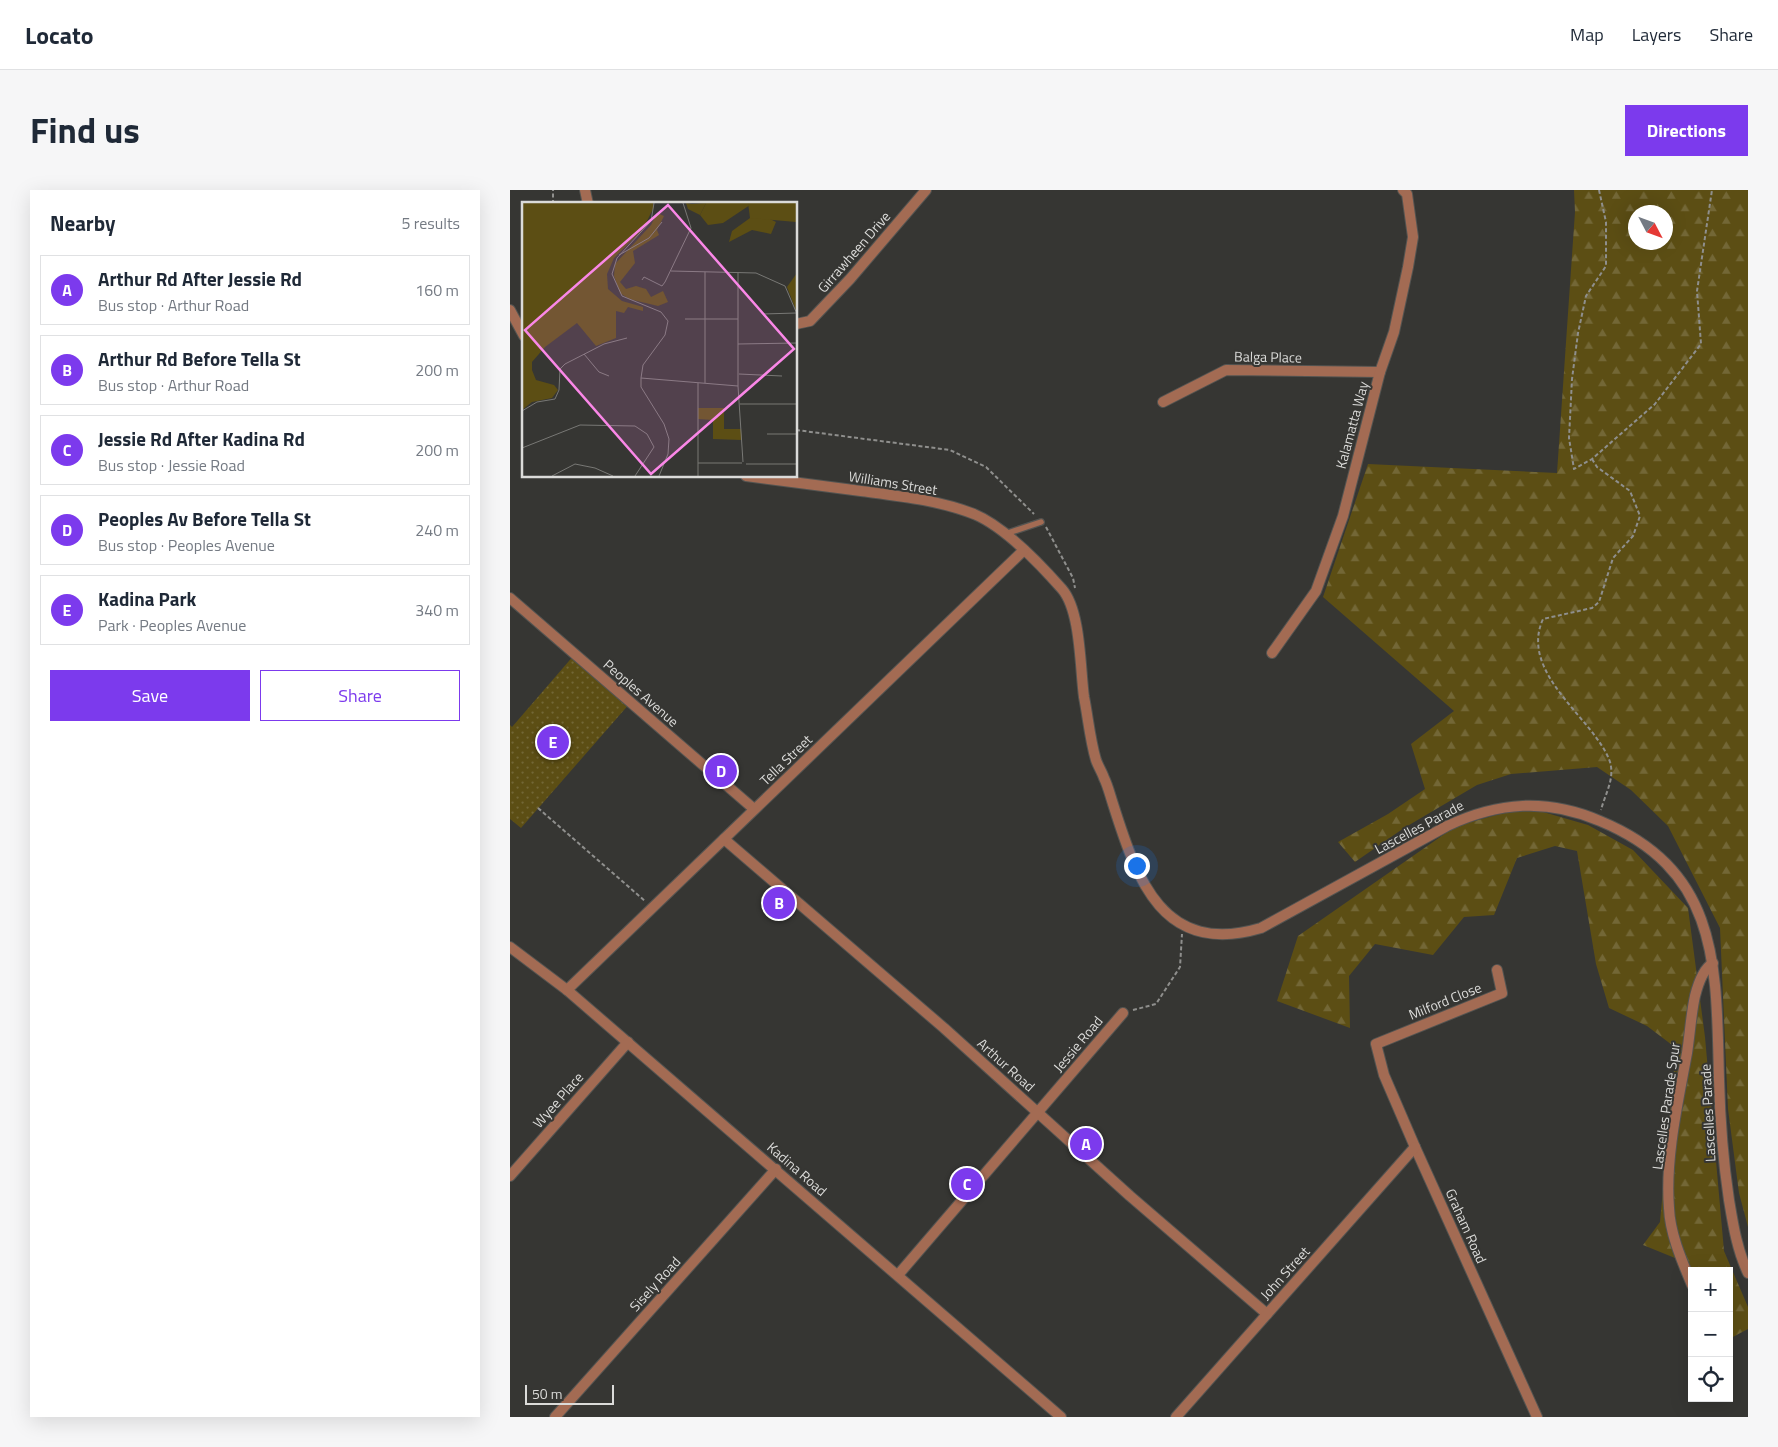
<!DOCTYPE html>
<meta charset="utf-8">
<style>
body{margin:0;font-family:"Titillium Web",sans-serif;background:#f6f6f7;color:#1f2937}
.controls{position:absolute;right:15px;bottom:15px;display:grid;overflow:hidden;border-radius:0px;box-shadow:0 5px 20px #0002}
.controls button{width:45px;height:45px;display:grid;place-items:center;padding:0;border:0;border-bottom:1px solid #e0e1e3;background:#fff;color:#1f2937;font:25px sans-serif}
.compass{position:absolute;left:1118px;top:15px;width:45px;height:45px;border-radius:50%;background:#fff;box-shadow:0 5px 20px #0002;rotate:131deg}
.scale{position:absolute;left:15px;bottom:12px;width:89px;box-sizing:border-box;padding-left:5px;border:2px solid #dbdbd9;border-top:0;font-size:14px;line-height:18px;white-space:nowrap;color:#dbdbd9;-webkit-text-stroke:4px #363633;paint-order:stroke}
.you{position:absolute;left:626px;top:675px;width:18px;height:18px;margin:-12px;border:4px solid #fff;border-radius:50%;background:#1a73e8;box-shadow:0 0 0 8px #1a73e833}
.badge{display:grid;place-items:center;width:32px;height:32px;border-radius:50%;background:#7c3aed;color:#fff;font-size:16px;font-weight:700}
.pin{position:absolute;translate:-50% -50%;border:2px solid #fff;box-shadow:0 1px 5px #0006}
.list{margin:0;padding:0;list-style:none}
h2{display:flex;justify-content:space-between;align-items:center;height:65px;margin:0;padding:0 20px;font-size:21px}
h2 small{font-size:16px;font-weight:400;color:#747a83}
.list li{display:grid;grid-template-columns:32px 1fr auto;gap:15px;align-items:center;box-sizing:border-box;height:70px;margin:0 10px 10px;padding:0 10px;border:1px solid #e0e1e3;border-radius:0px}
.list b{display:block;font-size:19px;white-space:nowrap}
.list p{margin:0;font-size:16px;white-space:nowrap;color:#747a83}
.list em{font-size:16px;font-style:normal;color:#747a83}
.actions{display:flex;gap:10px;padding:15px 20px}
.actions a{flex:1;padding:11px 0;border:1px solid #7c3aed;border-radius:0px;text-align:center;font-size:18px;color:#7c3aed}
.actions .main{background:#7c3aed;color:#fff}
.icon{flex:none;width:28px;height:28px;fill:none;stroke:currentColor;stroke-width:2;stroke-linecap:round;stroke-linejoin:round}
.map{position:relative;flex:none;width:1238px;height:1227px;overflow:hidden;border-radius:0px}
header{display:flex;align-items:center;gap:30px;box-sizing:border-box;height:70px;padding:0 25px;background:#fff;border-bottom:1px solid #e0e1e3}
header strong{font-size:24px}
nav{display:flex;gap:28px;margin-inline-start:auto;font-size:18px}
.intro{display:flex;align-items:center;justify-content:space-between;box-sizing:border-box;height:120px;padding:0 30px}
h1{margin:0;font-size:35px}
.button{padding:12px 22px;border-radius:0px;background:#7c3aed;color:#fff;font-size:18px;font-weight:700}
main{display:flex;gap:30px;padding:0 30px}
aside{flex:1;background:#fff;border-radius:0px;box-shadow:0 5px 20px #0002}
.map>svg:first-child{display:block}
</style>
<header>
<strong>Locato</strong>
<nav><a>Map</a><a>Layers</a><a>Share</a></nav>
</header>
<div class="intro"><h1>Find us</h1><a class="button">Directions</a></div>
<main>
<aside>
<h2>Nearby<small>5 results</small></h2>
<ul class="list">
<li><span class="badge">A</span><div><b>Arthur Rd After Jessie Rd</b><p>Bus stop · Arthur Road</p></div><em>160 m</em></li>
<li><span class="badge">B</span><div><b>Arthur Rd Before Tella St</b><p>Bus stop · Arthur Road</p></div><em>200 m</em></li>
<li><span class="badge">C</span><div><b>Jessie Rd After Kadina Rd</b><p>Bus stop · Jessie Road</p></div><em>200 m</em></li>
<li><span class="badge">D</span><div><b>Peoples Av Before Tella St</b><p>Bus stop · Peoples Avenue</p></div><em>240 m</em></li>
<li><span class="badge">E</span><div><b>Kadina Park</b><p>Park · Peoples Avenue</p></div><em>340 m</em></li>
</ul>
<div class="actions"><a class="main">Save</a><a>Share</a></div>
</aside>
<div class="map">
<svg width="1238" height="1227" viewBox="0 0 1238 1227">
<defs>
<pattern id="forest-firs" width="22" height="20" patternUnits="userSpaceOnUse" patternTransform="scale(1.25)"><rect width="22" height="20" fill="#5c4e14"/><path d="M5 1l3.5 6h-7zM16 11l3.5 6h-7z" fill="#736736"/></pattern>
<pattern id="park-dots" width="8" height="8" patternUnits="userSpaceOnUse" patternTransform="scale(1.25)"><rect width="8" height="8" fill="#5c4e14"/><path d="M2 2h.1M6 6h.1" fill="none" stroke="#736736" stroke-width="1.8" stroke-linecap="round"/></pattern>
</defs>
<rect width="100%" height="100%" fill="#363633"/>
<g fill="url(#forest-firs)" fill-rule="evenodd">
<path d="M1064,0H1238V1037L1229,1003L1218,919L1210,738L1158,636L1121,600L1087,577L1001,584L967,595L894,638L845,672L828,652L878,624L915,599L901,554L944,521L813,407L858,274L1047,283L1065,22ZM1126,22H1156V52H1126Z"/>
<path d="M1016,617L1078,635L1123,660L1178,718L1195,847L1214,1061L1238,1117V1139L1219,1149V1081H1182V1106L1165,1068L1133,1055L1150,1032L1166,858L1137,836L1099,818L1086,774L1067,661L1045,656L1007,668L984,725L954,727L923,765L865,754L839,786L840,838L767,811L788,746L946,636Z"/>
</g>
<path fill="url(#park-dots)" d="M65,464L121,512L11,638L0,629V535L2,537Z"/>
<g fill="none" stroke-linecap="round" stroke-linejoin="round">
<defs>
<path id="service" d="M495,344L531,332"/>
<g id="minor">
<path d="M75,0L78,14"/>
<path d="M0,120L14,146"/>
<path d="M286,134L300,131L340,89L416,0"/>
<path d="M653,212L716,180L870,182"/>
<path d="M236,286C274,291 313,296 351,301C389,306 428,310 464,324C495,337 530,374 552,399C571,421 570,478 574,507C578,527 580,550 586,570C588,576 592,582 594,588C598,596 600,605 603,614C627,690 653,767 751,738L937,636C988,612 1037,608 1090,631C1211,681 1206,778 1209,889C1210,930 1213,970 1219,1010C1223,1034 1227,1060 1238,1083"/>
<path d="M0,408L244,619"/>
<path d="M762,463L806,401L833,326L870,182L884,142L898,77L903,47L897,4L893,0"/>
<path d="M214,649L434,838L620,1006L757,1124"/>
<path d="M0,757L57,800L551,1227"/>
<path d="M987,780L992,803L866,854L874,885L905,957L1027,1227"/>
<path d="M57,800L514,360"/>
<path d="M0,986L118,852"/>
<path d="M388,1085L613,823"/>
<path d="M1182,1095C1172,1071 1160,1044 1159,1018C1155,968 1168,912 1177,863C1180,844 1181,824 1185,806C1188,794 1193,779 1203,773"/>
<path d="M45,1227L266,979"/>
<path d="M666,1227L905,957"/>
</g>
</defs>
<use href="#service" stroke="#545451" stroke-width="8"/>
<use href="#minor" stroke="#545451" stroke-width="12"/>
<g stroke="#8f8f8d" stroke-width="2" stroke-dasharray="4 2.5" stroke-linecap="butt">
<path d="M1089,0L1096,32V76L1076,106L1068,143L1062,189L1059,248L1064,279L1082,269L1145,214L1191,154L1187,101L1202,0"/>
<path d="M43,14V0"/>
<path d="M286,240L440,260L476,277L524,324"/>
<path d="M1082,269L1087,277L1120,301L1130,326L1123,346L1103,368L1089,412L1082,418L1033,429C1008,484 1086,530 1100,572C1105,589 1095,604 1091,620"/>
<path d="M536,337L563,388L565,398"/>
<path d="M28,618L135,711"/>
<path d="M623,820L646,814L670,777L672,744"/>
</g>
<use href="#service" stroke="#a36b53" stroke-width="5.5"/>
<use href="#minor" stroke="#a36b53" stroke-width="10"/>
</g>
<g text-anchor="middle" stroke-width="4" stroke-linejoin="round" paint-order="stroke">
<g font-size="14" fill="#dbdbd9" stroke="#363633">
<text transform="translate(344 62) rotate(-49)" y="5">Girrawheen Drive</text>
<text transform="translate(758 167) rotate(1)" y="5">Balga Place</text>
<text transform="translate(842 235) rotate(-75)" y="5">Kalamatta Way</text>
<text transform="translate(383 293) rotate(9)" y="5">Williams Street</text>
<text transform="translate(131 503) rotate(41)" y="5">Peoples Avenue</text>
<text transform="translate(276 570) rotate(-44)" y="5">Tella Street</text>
<text transform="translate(909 637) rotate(-28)" y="5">Lascelles Parade</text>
<text transform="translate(935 811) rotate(-22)" y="5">Milford Close</text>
<text transform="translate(568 854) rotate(-50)" y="5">Jessie Road</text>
<text transform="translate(496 875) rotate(42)" y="5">Arthur Road</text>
<text transform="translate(48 910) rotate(-49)" y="5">Wyee Place</text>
<text transform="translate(1156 916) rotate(-82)" y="5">Lascelles Parade Spur</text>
<text transform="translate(1198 923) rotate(-93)" y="5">Lascelles Parade</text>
<text transform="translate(287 979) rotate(41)" y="5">Kadina Road</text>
<text transform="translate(956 1036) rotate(66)" y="5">Graham Road</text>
<text transform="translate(775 1083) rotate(-48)" y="5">John Street</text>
<text transform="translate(145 1094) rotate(-48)" y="5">Sisely Road</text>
</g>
</g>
<g transform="translate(12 12)">
<rect width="275" height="275" fill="#363633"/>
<path d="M184,1H226L228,3L201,21L186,23L178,13ZM228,16H246L254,20L249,32L230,28L207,40L210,29Z" fill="#5c4e14"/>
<path d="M0,1H131L132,5L121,27L92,56L85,72L86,87L100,99L121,105V109L106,105L102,111L94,109V136L74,144L55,121L23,145L10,160V168L14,178L32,183L36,188L30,196L10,200L0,208ZM164,1L170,2L184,1L178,13L166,7ZM226,1H275L274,20L228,16ZM135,11L142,14L135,28L137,33L111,49L113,61L98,80L104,87L114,84L124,87L129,95L141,89L146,100L136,104L107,97L98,91L92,74L93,62L129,23ZM275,71V111L265,85Z" fill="#5c4e14"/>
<path d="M176,206H202V227H219L220,238L191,237V218L176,217Z" fill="#5c4e14"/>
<path fill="none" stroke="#787875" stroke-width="1" d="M132,1L129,19L95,56L90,72L100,94L139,110L146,119L143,133L121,163L119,176V185L142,222L147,237L146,252L137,274M97,53L127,36L140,20M149,69L234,71L263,84L275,112M216,70V184L221,260M120,78L122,75L140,84L143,80L169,26L161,1M241,112L274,111M163,117H216M216,142L275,141M62,152L77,170L87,174M217,172L260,174M119,176L216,184M176,181V274M183,181V70M218,202H275M0,209L15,200L33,197L37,188L38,167L43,162L82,142L105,136M245,232H275M0,246L58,223L113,224L125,232L132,245L113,274M176,261H220M224,262H275M30,274L53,262L73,266L91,274"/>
<path fill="#fa87e7" fill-opacity="0.15" stroke="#fa87e7" stroke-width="2.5" d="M146,3L272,147L129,272L3,128Z"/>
<rect width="275" height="275" fill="none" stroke="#dbdbd9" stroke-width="2.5"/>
</g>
</svg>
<div class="controls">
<button>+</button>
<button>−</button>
<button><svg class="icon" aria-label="locate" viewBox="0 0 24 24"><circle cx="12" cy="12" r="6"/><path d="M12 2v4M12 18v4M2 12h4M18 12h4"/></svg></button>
</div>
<svg class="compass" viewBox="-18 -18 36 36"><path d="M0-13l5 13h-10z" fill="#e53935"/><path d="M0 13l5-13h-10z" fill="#747a83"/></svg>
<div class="scale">50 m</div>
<div class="you"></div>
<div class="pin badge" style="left:576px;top:954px">A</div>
<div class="pin badge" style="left:269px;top:713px">B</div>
<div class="pin badge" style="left:457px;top:994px">C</div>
<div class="pin badge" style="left:211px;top:581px">D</div>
<div class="pin badge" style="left:43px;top:552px">E</div>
</div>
</main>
